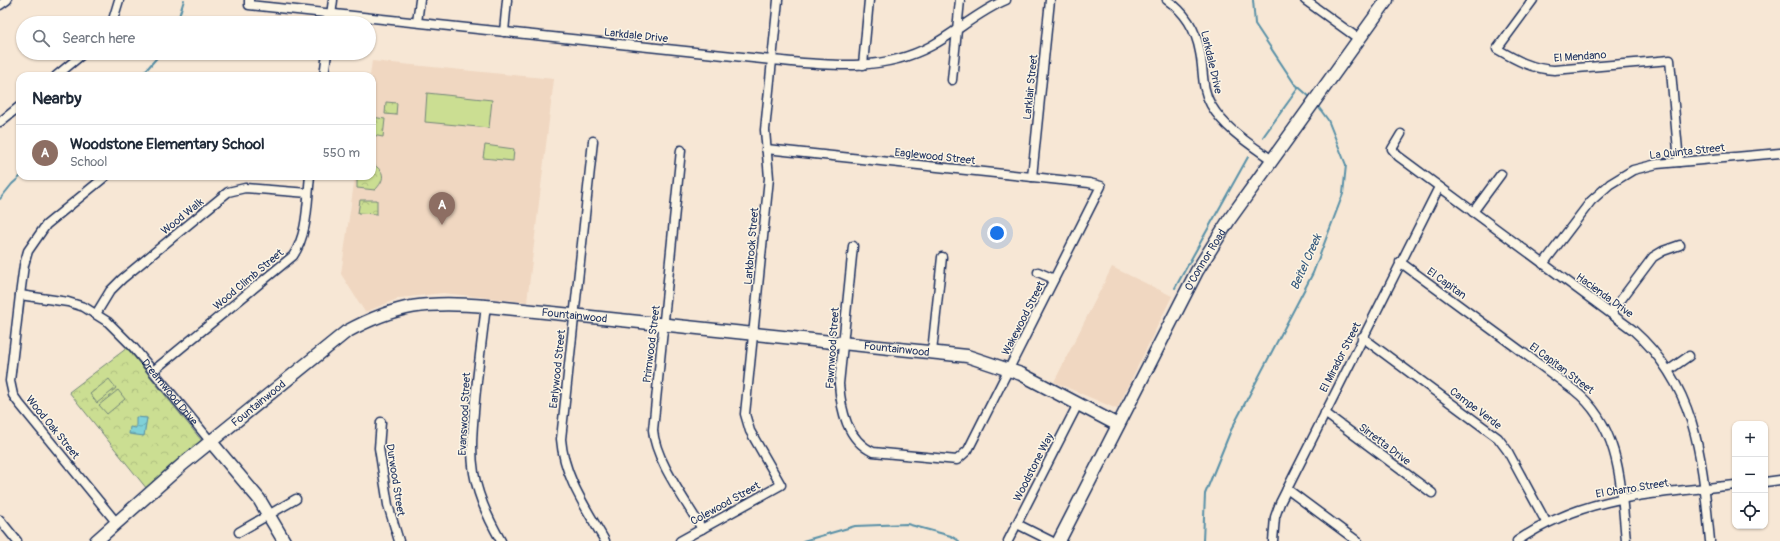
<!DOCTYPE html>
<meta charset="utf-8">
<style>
body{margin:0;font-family:Pangolin,sans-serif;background:#f6f6f7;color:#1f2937}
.controls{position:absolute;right:12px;bottom:12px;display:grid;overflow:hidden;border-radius:8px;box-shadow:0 1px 3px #0004}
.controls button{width:36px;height:36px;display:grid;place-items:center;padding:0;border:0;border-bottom:1px solid #e0e1e3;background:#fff;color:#1f2937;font:20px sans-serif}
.you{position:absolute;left:997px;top:233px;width:14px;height:14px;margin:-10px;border:3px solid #fff;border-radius:50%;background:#1a73e8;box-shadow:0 0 0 6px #1a73e833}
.badge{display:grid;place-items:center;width:26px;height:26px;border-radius:50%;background:#b45309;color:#fff;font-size:13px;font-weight:700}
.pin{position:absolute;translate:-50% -33px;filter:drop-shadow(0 1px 2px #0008)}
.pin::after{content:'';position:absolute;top:21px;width:14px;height:12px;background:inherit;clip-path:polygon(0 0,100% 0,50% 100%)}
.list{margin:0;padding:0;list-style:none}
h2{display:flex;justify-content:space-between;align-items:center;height:52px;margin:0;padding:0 16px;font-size:17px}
h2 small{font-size:13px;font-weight:400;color:#747a83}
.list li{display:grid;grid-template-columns:26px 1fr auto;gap:12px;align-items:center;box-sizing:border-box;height:56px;padding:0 16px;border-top:1px solid #e0e1e3}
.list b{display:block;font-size:15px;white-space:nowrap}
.list p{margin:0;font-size:13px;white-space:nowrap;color:#747a83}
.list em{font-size:13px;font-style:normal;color:#747a83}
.icon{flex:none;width:22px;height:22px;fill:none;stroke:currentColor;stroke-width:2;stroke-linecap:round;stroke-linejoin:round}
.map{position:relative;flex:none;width:1780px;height:541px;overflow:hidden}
.search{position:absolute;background:#fff;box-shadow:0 1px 3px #0004;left:16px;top:16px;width:360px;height:44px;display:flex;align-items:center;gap:10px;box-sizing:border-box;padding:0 14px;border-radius:22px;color:#747a83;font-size:15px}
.panel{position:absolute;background:#fff;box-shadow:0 1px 3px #0004;left:16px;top:72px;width:360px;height:108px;border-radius:12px}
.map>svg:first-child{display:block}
</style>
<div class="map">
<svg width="1780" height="541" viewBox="0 0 1780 541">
<defs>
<pattern id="park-crowns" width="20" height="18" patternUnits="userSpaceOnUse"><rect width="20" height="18" fill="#cbde92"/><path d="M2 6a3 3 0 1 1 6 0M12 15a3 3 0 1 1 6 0" fill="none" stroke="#aebf80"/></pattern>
<pattern id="water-waves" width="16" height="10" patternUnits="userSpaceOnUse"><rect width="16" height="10" fill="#80d1d8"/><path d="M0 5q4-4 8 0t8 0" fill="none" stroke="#68aab2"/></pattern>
</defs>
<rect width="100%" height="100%" fill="#f7e7d5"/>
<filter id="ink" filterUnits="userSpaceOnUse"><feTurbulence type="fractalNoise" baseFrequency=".025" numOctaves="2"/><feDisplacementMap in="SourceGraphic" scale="8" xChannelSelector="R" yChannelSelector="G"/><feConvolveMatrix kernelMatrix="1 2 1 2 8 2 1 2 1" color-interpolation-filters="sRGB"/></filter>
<g filter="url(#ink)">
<g fill="#f0d7c1">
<path d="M372,61L554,79L527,302L443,293L400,298L365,312L341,274L355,176H372V76H370Z"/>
<path d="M1112,267L1172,296L1117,409L1054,382Z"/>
</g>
<g fill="url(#park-crowns)" stroke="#738678">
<path d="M386,102L397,103L396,115L385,114Z"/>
<path d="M372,117L385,119L383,137L372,135Z"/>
<path d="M372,145L374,147L372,164C386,171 385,180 375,190L357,188V176H372Z"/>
<path d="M360,200H377V214L358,213Z"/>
<path d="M127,348L202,441L147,489L69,392Z"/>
</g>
<g fill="#cbde92" stroke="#738678">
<path d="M427,93L492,100L489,128L425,122Z"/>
<path d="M485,145L514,149L513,161L483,158Z"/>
<path d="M109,379L116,388L97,403L90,394Z"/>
<path d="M118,390L125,399L107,414L99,405Z"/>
</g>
<path fill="url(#water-waves)" stroke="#5890a7" d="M136,417L147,418L144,436L129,434L130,427L136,428Z"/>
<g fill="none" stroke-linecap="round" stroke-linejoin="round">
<g stroke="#5890a7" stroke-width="2">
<path d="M1253,0L1255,24L1294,83L1311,98"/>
<path d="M177,23L184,0"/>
<path d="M141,76L161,53"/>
<path d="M1263,137L1299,87"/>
<path d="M0,199L12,184L21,176"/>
<path d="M1175,288L1248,157"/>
<path d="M803,541L855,526L907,524L951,536L959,541"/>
<path d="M1203,541L1205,494L1231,430L1313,273L1343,194L1346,165L1328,120L1317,105"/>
</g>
<defs>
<g id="street">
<path d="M249,0V5L772,60C826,65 881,73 931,46C957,32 979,11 1006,0"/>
<path d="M1167,0C1185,12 1196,30 1200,52C1204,71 1201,88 1211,105C1225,129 1250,144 1272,160"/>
<path d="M1305,0L1359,39"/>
<path d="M1533,0L1497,49C1516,60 1532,69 1554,70L1670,60L1679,162"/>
<path d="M0,5L7,0"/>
<path d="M417,22L420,0"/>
<path d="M112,23L119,0"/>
<path d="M330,23L333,0"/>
<path d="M504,32L507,0"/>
<path d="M863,65L869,0"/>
<path d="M56,76L84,53"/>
<path d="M324,76L327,53"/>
<path d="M952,80L960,0"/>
<path d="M0,122L20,106"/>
<path d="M1401,134L1392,149L1398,156L1633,330C1698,388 1702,459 1710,541"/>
<path d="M593,141L561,439C564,478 587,509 605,541"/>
<path d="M766,149L1089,183L1101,186L968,450L957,460L873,452C847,440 841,410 839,384L853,246"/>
<path d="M681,150L653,430C655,460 686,501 702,529"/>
<path d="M106,176L46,225L28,251L24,265L20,295L10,381L13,395L18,402L116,522"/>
<path d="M1032,177L1050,0"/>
<path d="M1473,212L1501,174"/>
<path d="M1400,262L1574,390C1621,427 1621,486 1626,541"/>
<path d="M1543,264L1591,201L1610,184L1633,170L1657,164L1780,153"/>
<path d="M1038,272L1054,279"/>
<path id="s1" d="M20,295L68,302L84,307L108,322L134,348L211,442"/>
<path d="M486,306C482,338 478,369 475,400C473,424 470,449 474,473C478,498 489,520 501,541"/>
<path d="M1611,313L1653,257L1663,251L1680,245"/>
<path d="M96,314L110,291L122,279L228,192L245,188L308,193"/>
<path d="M1362,337L1498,438L1507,450L1546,522"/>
<path d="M932,352L942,257"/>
<path d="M1669,370L1689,356"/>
<path d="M153,371L293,256C308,234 307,202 310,176"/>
<path d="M1325,413L1432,493"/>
<path d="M381,422L379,448L388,505L399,541"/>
<path d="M1765,482L1780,480"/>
<path d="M1287,489L1357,541"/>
<path d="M0,520L17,541"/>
<path d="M1017,524L1051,541"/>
<path d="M239,532L296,499"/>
<path d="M680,541L781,485L750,431L745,414L769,178L765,130L778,0"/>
<path d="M1008,541L1078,404"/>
<path d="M1273,541L1275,517L1280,503L1439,187"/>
<path d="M1517,541C1586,494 1655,494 1735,485"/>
</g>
<g id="secondary">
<path d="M211,442L259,499L284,541"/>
<path id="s2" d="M96,541L183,464L346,332C397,304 428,301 486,306L967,356L1021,374L1118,425"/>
<path id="s3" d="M1059,541L1197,271L1229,220L1387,0"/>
</g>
</defs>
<use href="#street" stroke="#1b2f5e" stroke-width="11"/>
<use href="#secondary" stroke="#1b2f5e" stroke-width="15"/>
<use href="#street" stroke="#fcf5e5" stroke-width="8"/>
<use href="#secondary" stroke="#fcf5e5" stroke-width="12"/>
</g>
</g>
<g text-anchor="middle" stroke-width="3" stroke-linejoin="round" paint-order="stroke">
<g font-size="11" fill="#1b2f5e" stroke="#fcf5e5">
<text transform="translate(636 35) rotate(6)" y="4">Larkdale Drive</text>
<text transform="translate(1580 56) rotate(-4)" y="4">El Mendano</text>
<text transform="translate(1212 62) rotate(77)" y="4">Larkdale Drive</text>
<text transform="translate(1030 87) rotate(-84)" y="4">Larklair Street</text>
<text transform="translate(1687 151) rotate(-6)" y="4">La Quinta Street</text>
<text transform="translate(935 156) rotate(6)" y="4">Eaglewood Street</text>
<text transform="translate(182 216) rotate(-39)" y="4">Wood Walk</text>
<text transform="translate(751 246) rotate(-85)" y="4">Larkbrook Street</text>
<text dy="4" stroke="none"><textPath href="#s3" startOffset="317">O'Connor Road</textPath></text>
<text transform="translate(248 279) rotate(-40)" y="4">Wood Climb Street</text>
<text transform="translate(1447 283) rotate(36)" y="4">El Capitan</text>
<text transform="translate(1605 295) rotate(36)" y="4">Hacienda Drive</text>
<text dy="4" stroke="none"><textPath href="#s2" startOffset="560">Fountainwood</textPath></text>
<text transform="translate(1023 318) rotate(-63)" y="4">Wakewood Street</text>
<text transform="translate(651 344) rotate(-83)" y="4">Primwood Street</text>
<text transform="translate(832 348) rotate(-86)" y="4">Fawnwood Street</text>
<text dy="4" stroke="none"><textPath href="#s2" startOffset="884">Fountainwood</textPath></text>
<text transform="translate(1340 357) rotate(-63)" y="4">El Mirador Street</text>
<text transform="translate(1562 368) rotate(37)" y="4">El Capitan Street</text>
<text transform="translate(557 369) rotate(-84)" y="4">Earlywood Street</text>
<text dy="4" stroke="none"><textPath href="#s1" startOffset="187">Dreamwood Drive</textPath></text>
<text dy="4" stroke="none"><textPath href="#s2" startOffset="213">Fountainwood</textPath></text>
<text transform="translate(1476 408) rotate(37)" y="4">Campe Verde</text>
<text transform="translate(464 414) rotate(-87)" y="4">Evanswood Street</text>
<text transform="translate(53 427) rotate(51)" y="4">Wood Oak Street</text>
<text transform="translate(1385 444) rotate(37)" y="4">Sirretta Drive</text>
<text transform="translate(1033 467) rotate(-63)" y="4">Woodstone Way</text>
<text transform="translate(396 480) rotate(81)" y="4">Durwood Street</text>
<text transform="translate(1632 488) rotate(-9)" y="4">El Charro Street</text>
<text transform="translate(725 503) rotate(-29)" y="4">Colewood Street</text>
</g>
<g font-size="12" font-style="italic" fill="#34587c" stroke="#fcf5e5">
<text transform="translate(1306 262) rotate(-66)" y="4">Beitel Creek</text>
</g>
</g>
</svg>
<div class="controls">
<button>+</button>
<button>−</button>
<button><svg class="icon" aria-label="locate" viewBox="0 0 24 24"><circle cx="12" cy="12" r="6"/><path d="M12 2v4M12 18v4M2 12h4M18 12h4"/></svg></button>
</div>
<div class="you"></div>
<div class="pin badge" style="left:442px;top:225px;background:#8d6e63">A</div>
<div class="search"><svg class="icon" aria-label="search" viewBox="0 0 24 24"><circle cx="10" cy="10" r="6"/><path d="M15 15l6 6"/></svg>Search here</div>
<section class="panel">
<h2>Nearby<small></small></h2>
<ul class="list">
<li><span class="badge" style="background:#8d6e63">A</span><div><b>Woodstone Elementary School</b><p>School</p></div><em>550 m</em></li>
</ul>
</section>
</div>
